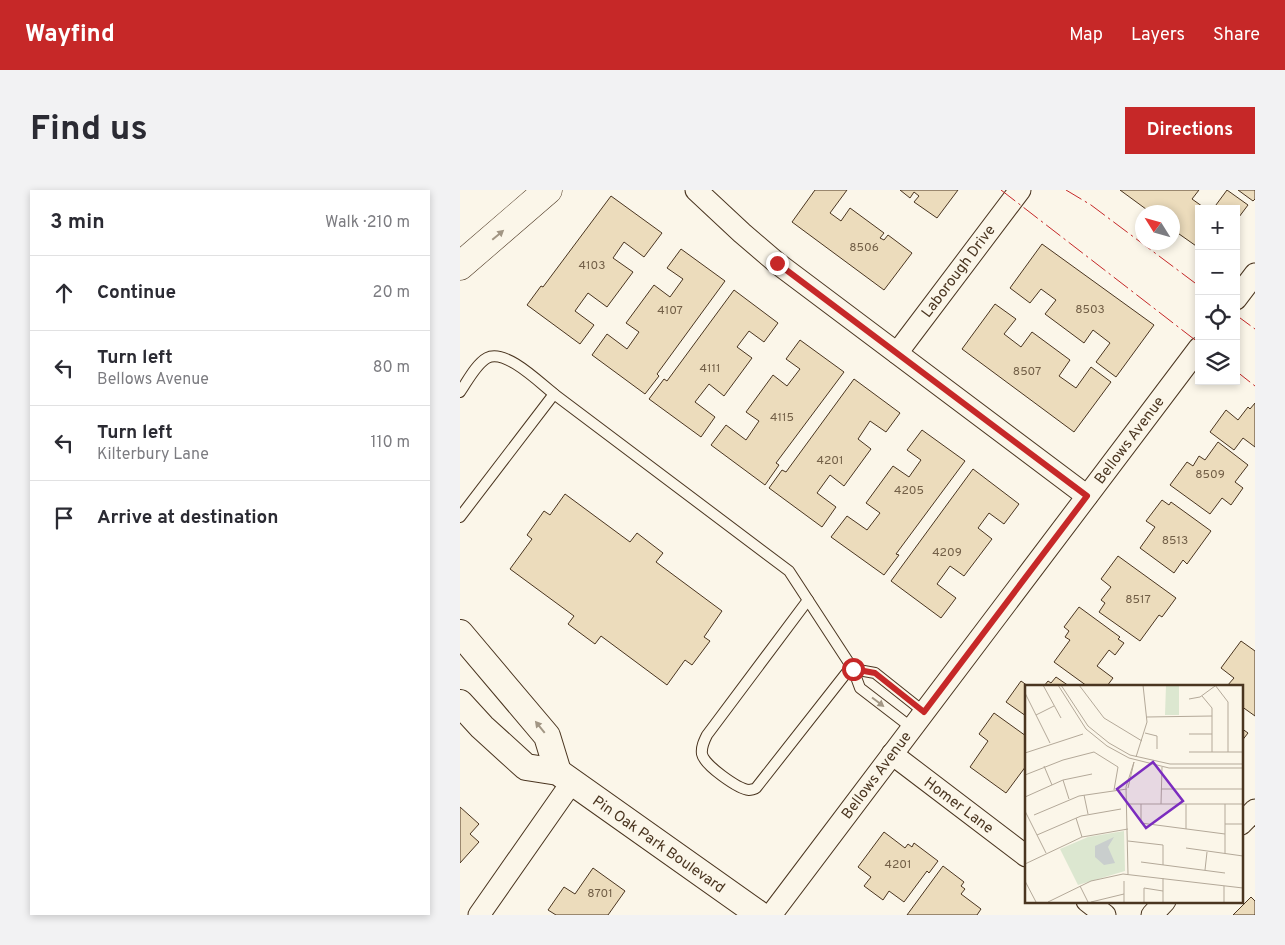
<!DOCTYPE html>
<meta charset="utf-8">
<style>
body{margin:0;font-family:Overpass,sans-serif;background:#f2f2f3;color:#2b2b33}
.controls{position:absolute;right:15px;top:15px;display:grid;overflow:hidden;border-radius:0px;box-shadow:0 2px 8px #0003}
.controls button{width:45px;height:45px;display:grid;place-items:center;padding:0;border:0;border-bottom:1px solid #e1e1e2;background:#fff;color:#2b2b33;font:25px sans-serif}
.compass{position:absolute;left:675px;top:15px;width:45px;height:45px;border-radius:50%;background:#fff;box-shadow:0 2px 8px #0003;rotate:307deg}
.stop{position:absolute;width:15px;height:15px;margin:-11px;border:4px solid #c62828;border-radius:50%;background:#fff}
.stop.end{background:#c62828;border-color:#fff;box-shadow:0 1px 5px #0008}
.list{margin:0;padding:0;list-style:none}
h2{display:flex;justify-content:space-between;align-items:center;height:65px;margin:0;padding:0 20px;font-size:21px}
h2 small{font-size:16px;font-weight:400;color:#7c7c81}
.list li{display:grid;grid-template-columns:32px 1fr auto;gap:15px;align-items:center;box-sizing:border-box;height:75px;padding:0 20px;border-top:1px solid #e1e1e2}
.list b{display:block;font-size:19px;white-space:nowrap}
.list p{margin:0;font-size:16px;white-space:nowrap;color:#7c7c81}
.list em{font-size:16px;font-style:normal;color:#7c7c81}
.icon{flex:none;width:28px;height:28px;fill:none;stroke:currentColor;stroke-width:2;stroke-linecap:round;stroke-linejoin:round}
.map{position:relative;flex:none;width:795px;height:725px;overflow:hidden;border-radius:0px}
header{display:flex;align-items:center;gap:30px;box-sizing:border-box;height:70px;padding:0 25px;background:#c62828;color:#fff}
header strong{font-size:24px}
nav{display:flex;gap:28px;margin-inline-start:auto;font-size:18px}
.intro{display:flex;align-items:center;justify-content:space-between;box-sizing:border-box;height:120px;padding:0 30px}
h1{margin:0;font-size:35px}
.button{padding:12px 22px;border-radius:0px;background:#c62828;color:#fff;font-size:18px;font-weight:700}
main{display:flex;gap:30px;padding:0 30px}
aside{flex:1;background:#fff;border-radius:0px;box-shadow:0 2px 8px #0003}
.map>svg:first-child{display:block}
</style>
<header>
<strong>Wayfind</strong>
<nav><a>Map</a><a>Layers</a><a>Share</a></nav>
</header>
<div class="intro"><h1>Find us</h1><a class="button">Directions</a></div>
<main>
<aside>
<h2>3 min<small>Walk · 210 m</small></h2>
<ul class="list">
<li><svg class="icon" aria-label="ahead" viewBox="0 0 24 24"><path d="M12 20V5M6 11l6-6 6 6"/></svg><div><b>Continue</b></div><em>20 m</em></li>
<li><svg class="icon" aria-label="left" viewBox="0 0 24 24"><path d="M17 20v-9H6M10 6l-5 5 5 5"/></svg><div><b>Turn left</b><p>Bellows Avenue</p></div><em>80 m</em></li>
<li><svg class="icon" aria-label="left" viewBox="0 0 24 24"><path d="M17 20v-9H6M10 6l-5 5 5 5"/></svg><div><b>Turn left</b><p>Kilterbury Lane</p></div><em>110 m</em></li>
<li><svg class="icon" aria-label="arrive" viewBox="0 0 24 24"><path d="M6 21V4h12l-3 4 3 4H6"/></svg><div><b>Arrive at destination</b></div></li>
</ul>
</aside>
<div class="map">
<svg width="795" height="725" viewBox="0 0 795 725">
<rect width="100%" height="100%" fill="#fbf6e9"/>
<g fill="#ecdcbc" stroke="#4a3520">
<path d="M355,0H387L370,23L381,31L390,18L424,43L420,48L424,50L428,45L452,63L424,100L332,32Z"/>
<path d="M440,0H498L477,28L454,12L459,6L454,2L450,8Z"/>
<path d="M660,0H739L732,9L746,19H739V58L712,39V22H690Z"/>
<path d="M767,0L788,15L776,31V19H753Z"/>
<path d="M778,0H795V9L793,11Z"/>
<path d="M151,6L202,43L184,67L164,52L153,68L173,82L147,117L128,103L115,121L134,135L120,154L67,115L81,96L83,97Z"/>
<path d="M582,54L694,135L656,187L636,172L650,153L633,140L624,153L585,124L596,110L581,99L570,113L550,98Z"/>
<path d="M221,59L265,91L197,184L199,186L185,204L132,165L147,144L167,159L179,142L166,133L194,95L210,107L223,89L207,78Z"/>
<path d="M274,100L318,133L304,152L289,141L277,157L292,168L264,206L249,194L235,212L255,227L241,247L189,209L204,189L207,191Z"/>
<path d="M535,114L556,129L544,144L561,157L572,142L610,170L599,186L616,198L631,177L651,192L614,242L502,159Z"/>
<path d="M340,150L384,182L316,273L319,275L305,295L251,255L266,235L286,250L299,231L286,222L313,185L327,196L340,179L326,169Z"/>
<path d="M394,189L440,223L426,242L410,231L398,249L411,259L384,296L370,285L357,303L376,317L362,337L309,298L322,280L326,282Z"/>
<path d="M795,213V257L783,248L774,260L750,242L766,220L778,230L788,217L790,219Z"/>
<path d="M462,240L505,271L436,364L439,365L424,385L371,347L387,326L407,340L420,323L406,313L433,276L449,287L461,270L447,260Z"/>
<path d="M758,252L788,275L775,292L783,298L771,315L762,308L750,324L710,295L727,272L733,276L739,266L745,270Z"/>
<path d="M513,279L559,314L544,334L529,323L518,338L532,349L504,386L490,376L477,394L496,408L481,428L431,391Z"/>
<path d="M105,304L170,352L177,343L203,363L196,372L262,421L244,447L250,451L232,475L225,470L207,495L141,446L135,454L108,434L114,426L50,379L72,349L67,345L84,321L90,325Z"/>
<path d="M702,310L709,315L711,312L751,341L727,374L723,370L714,383L680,358L695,337L686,331Z"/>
<path d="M658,366L716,408L702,427L699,425L680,451L639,422L645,413L641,410L651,397L641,389Z"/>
<path d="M619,417L660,447L658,449L664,453L655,465L649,460L637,476L653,488L647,496H627L594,472L610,450L605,447L609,441L604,437Z"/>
<path d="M781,451L795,461V526L781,516V496H767L774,488L761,478Z"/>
<path d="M596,487L609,496H584L588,491L591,493Z"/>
<path d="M561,491L568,496H566V526L546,512Z"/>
<path d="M534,523L566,546V576L546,603L510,577L528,551L519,544Z"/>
<path d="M781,538L788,543L781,552Z"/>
<path d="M0,617L19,634L10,644L19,652L0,673Z"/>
<path d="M424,642L445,658L448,654L452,657L454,653L478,671L469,683L467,681L444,712L429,701L423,710L404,696L411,687L398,677Z"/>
<path d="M483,676L504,692L501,696L505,699L501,704L521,719L517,725H447Z"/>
<path d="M133,678L165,701L148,725H96L88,720L104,697L115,704Z"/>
<path d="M791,707L795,711V725H773Z"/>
</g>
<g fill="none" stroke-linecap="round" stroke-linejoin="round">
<defs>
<g id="service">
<path d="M0,202C7,192 16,174 27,168C45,158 80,193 94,204"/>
<path d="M0,327L94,204L329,381L393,479L400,498L452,538"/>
<path d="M348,410L247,545C244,551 241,557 242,564C244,575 278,599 289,600C290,600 295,599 296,598L391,477"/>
<path d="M393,479L415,483L464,522"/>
</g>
<g id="minor">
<path d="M236,0L282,43L317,73L627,306"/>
<path d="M776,109L795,84"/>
<path d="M437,163L560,0"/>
<path d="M432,564L566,666"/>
<path d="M781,634L795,620"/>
<path d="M627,711L645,725"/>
<path d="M19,725L112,592"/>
<path d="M311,725L739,158"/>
<path d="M692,725L705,711"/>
</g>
<g id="tertiary">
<path d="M0,443L87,546L98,582"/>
<path d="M0,513L22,537L66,577L98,582L300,725"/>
</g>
<path id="secondary" d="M0,76L88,0"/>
</defs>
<use href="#service" stroke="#4a3520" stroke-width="12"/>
<use href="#minor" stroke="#4a3520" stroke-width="23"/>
<use href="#tertiary" stroke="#4a3520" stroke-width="28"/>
<use href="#secondary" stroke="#4a3520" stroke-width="29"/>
<use href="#service" stroke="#fbf6e9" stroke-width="10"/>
<use href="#minor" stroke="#fbf6e9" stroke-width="21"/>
<use href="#tertiary" stroke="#fbf6e9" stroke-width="26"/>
<use href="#secondary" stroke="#fbf6e9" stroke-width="28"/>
<g stroke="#c62828" stroke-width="1" stroke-dasharray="18 4 2.5 4" stroke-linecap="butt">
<path d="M541,0L739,153"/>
<path d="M606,0L631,15L739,96"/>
<path d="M776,125L795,139"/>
<path d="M776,181L795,196"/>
</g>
</g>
<defs><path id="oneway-solid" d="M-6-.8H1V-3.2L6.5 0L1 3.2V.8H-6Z" transform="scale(1.25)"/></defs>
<g fill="#a29684">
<use href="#oneway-solid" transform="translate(38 45) rotate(-40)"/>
<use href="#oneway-solid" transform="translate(418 512) rotate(37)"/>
<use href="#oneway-solid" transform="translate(80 537) rotate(-129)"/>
</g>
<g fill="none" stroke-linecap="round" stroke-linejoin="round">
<path stroke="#c62828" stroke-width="6" d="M317,73L627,306L464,522L415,483L393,479"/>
</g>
<g text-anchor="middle" stroke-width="4" stroke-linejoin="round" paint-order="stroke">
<g font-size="12" fill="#725f47">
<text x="404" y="61">8506</text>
<text x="132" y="79">4103</text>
<text x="630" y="123">8503</text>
<text x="210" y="124">4107</text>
<text x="250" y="182">4111</text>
<text x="567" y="185">8507</text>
<text x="322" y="231">4115</text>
<text x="370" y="274">4201</text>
<text x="750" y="288">8509</text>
<text x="449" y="304">4205</text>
<text x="715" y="354">8513</text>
<text x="487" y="366">4209</text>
<text x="678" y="413">8517</text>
<text x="438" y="678">4201</text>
<text x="140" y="707">8701</text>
</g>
<g font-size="15" fill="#4a3520" stroke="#fbf6e9">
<text transform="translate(498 81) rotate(-53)" y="5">Laborough Drive</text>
<text transform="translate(669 250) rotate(-53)" y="5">Bellows Avenue</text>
<text transform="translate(416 585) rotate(-53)" y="5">Bellows Avenue</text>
<text transform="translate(499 615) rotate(37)" y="5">Homer Lane</text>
<text transform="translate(199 654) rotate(35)" y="5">Pin Oak Park Boulevard</text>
</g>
</g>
<g transform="translate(565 495)">
<rect width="218" height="218" fill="#fbf6e9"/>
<path d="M141,0H154V30H140ZM99,146L100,186L53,200L35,164L63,152Z" fill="#dce7d0"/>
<path d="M89,152L83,162L90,178L79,180L70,172V161Z" fill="#c9cecd"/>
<path fill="none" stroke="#b4a999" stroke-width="1" d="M18,0L36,33M33,0L61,44L82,61L104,73L144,83H218M36,0L63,41L84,58L105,70L145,79H218M54,0L79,33L117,56M190,0L203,17V67M0,8L25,58M177,11L187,23V67M164,14L175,12L190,1M11,30L29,21M122,32L187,31M120,48L132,51V64M164,49H187M164,67H218M0,68L58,49M111,72L122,37L118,0M19,81L27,100M0,90L38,75L69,67L93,82L89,105M38,95L44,114M103,103L109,77M136,104H218M59,110L63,129M0,112L38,95L67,89M103,119H218M116,119V138L200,149M136,119L137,82M0,126L21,168M9,130L54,111L102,104M51,133L57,152M200,139H218M161,144V119M12,150L56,131L96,124M103,156L138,160V180M161,163L218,171M200,168V119M116,177L200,188M0,179L57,152L103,144M180,185L182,167M103,189L101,102L109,77M0,196L11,217M55,201L63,217M23,217L66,196L98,189L218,203M66,217L99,209M99,217V196M119,217V203L138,206M138,217V193M199,217V201"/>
<path fill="#7b2cbf" fill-opacity="0.15" stroke="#7b2cbf" stroke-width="2.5" d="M128,77L158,116L121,143L92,104Z"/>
<rect width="218" height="218" fill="none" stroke="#4a3520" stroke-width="2.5"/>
</g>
</svg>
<div class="controls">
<button>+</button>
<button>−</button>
<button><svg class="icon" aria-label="locate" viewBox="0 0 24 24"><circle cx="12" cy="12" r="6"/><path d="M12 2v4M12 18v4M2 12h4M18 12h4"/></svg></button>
<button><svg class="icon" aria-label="layers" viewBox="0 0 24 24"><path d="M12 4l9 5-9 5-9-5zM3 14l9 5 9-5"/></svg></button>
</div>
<svg class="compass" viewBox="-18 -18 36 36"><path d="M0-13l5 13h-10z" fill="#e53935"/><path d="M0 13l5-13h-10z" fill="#7c7c81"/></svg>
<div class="stop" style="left:393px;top:479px"></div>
<div class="stop end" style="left:317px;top:73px"></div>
</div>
</main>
